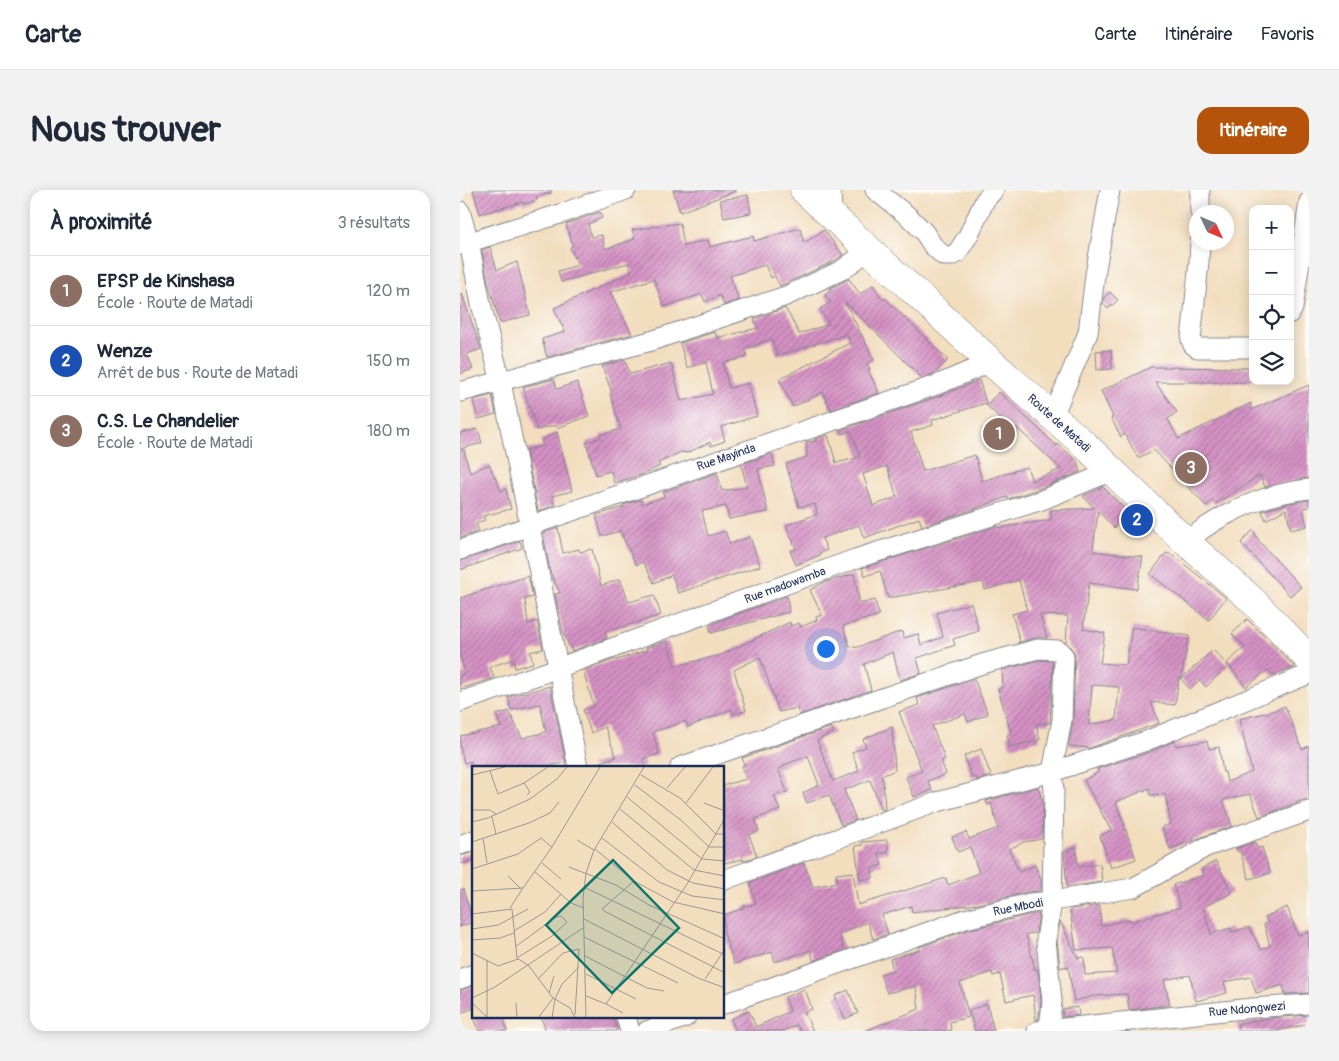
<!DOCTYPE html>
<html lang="fr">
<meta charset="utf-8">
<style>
body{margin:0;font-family:Pangolin,sans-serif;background:#f2f2f3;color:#1f2937}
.controls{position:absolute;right:15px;top:15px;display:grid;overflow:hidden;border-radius:10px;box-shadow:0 2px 12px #0003}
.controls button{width:45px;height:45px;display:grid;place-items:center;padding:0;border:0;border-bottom:1px solid #e0e1e3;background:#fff;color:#1f2937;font:25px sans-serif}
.compass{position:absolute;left:729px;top:15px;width:45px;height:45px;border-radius:50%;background:#fff;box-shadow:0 2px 12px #0003;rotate:134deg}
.you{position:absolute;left:365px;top:458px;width:18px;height:18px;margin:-12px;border:4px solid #fff;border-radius:50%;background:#1a73e8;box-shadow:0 0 0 8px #1a73e833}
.badge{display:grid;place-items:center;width:32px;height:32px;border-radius:50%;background:#b45309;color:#fff;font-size:16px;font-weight:700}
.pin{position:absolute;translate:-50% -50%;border:2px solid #fff;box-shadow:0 1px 5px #0006}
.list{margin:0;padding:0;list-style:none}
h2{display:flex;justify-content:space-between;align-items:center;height:65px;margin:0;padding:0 20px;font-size:21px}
h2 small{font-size:16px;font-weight:400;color:#747a83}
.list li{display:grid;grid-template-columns:32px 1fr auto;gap:15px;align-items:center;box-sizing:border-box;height:70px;padding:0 20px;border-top:1px solid #e0e1e3}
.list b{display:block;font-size:19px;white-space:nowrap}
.list p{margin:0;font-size:16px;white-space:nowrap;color:#747a83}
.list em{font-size:16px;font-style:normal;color:#747a83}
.icon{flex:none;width:28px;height:28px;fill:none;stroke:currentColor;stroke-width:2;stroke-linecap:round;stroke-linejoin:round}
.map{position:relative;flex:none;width:849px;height:841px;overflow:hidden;border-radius:15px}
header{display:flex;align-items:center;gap:30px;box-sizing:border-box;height:70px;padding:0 25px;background:#fff;border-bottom:1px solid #e0e1e3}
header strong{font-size:24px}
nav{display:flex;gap:28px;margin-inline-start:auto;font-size:18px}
.intro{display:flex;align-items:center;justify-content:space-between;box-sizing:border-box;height:120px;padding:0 30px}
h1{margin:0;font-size:35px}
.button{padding:12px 22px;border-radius:15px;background:#b45309;color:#fff;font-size:18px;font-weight:700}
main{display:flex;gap:30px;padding:0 30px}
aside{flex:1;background:#fff;border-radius:15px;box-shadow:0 2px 12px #0003}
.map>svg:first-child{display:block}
</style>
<header>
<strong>Carte</strong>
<nav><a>Carte</a><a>Itinéraire</a><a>Favoris</a></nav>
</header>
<div class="intro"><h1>Nous trouver</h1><a class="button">Itinéraire</a></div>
<main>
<aside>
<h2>À proximité<small>3 résultats</small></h2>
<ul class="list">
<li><span class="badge" style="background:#8d6e63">1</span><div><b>EPSP de Kinshasa</b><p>École · Route de Matadi</p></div><em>120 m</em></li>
<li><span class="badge" style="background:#1a4fb4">2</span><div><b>Wenze</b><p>Arrêt de bus · Route de Matadi</p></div><em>150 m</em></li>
<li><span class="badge" style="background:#8d6e63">3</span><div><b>C.S. Le Chandelier</b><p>École · Route de Matadi</p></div><em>180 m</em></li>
</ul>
</aside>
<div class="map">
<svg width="849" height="841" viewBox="0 0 849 841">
<defs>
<pattern id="building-hatch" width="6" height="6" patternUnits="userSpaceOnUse" patternTransform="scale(1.25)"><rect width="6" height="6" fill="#d691c4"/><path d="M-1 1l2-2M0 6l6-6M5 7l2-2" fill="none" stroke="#ad77a2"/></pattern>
</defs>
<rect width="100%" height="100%" fill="#fdfcf7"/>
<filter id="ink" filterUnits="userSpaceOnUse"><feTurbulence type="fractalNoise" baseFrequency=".02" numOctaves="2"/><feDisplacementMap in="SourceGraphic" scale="10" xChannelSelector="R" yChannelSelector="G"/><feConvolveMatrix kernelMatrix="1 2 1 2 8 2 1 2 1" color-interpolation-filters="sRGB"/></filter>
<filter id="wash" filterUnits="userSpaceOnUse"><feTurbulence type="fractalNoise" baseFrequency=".0096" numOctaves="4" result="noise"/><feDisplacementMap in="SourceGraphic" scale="20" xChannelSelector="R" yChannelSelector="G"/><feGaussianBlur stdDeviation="1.12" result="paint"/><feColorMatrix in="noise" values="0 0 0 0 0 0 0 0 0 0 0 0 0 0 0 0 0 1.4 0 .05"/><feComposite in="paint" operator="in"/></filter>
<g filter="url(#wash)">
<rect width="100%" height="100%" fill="#f2ddbd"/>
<g id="blocks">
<g fill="url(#building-hatch)" fill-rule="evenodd">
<path d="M13,0H91V3L76,7L77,10L64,14L63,12L20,24Z"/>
<path d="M213,0H276V1L220,22Z"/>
<path d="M288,5L291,23L264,28L260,10Z"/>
<path d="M140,22L142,28L128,34L131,47L142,45L145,59L175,49L172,40L220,33L224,56L248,50L250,57L293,46L294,51L340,38L344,53L364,40L383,65L376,70L320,96L315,86L311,88L305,75L270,86L279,110L264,115L260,105L245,112L242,104L204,117L194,89L150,102L172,144L87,167L82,149L105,142L94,118L172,82L168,73L101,92L98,81L118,75L110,57L113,55L106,34Z"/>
<path d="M30,57L37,80L57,72L70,125L40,133L28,92L22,60Z"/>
<path d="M389,89L400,104L413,95L423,110L425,108L488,170L475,183L462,188L385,112L414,170L407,174L410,179L408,180L419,203L371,220L363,202L333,217L319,189L390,153L387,144L317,166L312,149L285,159L287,167L263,173L269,198L288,193L297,226L261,237L265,251L251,256L250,252L227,263L221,262L198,273L200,276L181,285L154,293L151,281L136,285L126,252L141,248L140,245L161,239L150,204L152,203L142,176L165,170L170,184L211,173L221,211L253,204L246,172L227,178L220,153L255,142L257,148L298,138L294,129L325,118L331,128L339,144L369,134L360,119L371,112L365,105L371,100L370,98Z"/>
<path d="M650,102L658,110L648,119L643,114L644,107Z"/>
<path d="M2,104L21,159L7,164L13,179L0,184V105Z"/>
<path d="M651,160L652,179L637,180L636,161Z"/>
<path d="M691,177L791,178V192H695L717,222L708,229L718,249L791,213V220L849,195V288L805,297L800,285L755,314L752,311L746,316L694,260L678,268L665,244L661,247L651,228L653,227L641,201Z"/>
<path d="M94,189L97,199L117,192L129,226L97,238L96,235L77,240L63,197Z"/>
<path d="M519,190L526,213L472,230L473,235L451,242L463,281L515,265L522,291L567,277L572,291L601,279L556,237L558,245L526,215L539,202L597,256L598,254L617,271L620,282L578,299L548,309L547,307L512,320L462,336L459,328L404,348L399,335L362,348L367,360L359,363L360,365L336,375L330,361L336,359L326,335L357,324L355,314L339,317L326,274L347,267L346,252L356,251L355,249L368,245L376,273L400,267L391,241L382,244L380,240L483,205ZM427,276L437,307L413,316L403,284Z"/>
<path d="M32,205L36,224L18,229L13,210Z"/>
<path d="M18,239L22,253L0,259V243Z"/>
<path d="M97,242L112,301L92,306L94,316L78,321L66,260L83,256L81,250Z"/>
<path d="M4,260L10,283L29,274L41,301L46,299L51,319L23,326L25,330L16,334L19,341L0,348V261Z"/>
<path d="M312,264L315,276L298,279L308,322L269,329L266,316L242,321L248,346L265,341L270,354L290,347L300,376L218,403L212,385L194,393L183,372L176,375L160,341L142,346L136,325L164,317L163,315L172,312L181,310L182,314L204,307L203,302L257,283L262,301L287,297L281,274Z"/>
<path d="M643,297L669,323L654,338L638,321L633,359L631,361L683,367L677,399L629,393L623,439L645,443L640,473L666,475L672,437L729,446L721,489L753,460L768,476L746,497L740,490L730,499L719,487L715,515L691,512L699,533L630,558L609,556L613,530L615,466L614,462L606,452L608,426L580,425L587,448H575L557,453L560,452L552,424L567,420L559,390L525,400L523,392L428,408L420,381L405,386L402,378L538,336V338L591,330V320L634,318L623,306ZM632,495L659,497L656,530L629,535Z"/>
<path d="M849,310V317L843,318L847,336L831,340L826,319L806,330L802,321L830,313Z"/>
<path d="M98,338L103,363L119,359L120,362L132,359L141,396L160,389L169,412L194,405L201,425L145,442L147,448L112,461L103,443L95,404L100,403L90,382L83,343Z"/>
<path d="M793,340L799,351L841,397L830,406L781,353Z"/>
<path d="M60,351L62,358L0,380V371Z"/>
<path d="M706,363L713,365L766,408L749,430L690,384Z"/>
<path d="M394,384L400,414L415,410L419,425L383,436L390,457L394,456L395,458L442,441L443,448L458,444L461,455L483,447L477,423L511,413L519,441L493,449L495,455L457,468L461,483L440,490L433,462L404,474L411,500L339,525L337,518L319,522L300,467L274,480L286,521L273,524L272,519L228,537L226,531L193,542L199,564L183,569L186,577H131V575L156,567L145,537L131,543L123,520L134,516L123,481L156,469L157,470L187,460L186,458L207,451L215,476L261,465L330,432L331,436L339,433L341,437L357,430L356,427L362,425L350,400L365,392Z"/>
<path d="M68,386L73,407L65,409L68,434L77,431L83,459L70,462L73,473L55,478L53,469L30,477L34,488L0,499V485L5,484L0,464V408Z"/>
<path d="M327,406L329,422L251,443L249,435Z"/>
<path d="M787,429L835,477L813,485L808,480L786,497L767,473L785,457L772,444Z"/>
<path d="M579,470L593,471L590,533L576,534L580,550L550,557L547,545L551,543L538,499L543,497L542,480Z"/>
<path d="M514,489L528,524L508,532L505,524L472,536L485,569L481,571L486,584L468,591L472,600L454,607L446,587L462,581L439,522L459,515L457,508Z"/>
<path d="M90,496L106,573L80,577H12L11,571L4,573L0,555V546L41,537L36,525L49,521L62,548L86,542L80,514L51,520L48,507Z"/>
<path d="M825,516L842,559L849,556V608L799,627L790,604L763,610L772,636L710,659L702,637L711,634L705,604L690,605V598L656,612L676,669L651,678L640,646L652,640L651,637H649L624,590L639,582L637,579L690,562L714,551L716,556L747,551L749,559L759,557L763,582H765L767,592L792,582L779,529L813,521Z"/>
<path d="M371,537L374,543L357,550L373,591L399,581L392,562L406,557L403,549L432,537L435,580L421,586L423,591L425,619L422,620L410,590L384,600L396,630L381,635L369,605L347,613L343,603L359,595L348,566L324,575V577L318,579L327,602L314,606L320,620L295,629L299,641L289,645L297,666L283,671V669L264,673V595L287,589L282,576L285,575L282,568Z"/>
<path d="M521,559L531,586L517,590L516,587L512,588L504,566Z"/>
<path d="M578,597L583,613L582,649L564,652L549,659L559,682L575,675L581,689V701L567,702L518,714L452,722L451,716L422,725L428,744L413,749L408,732L379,744L384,760L353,771L351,760L315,772L312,762L274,774L264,743V725L284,718V716L296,714L290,693L344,673L353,697L377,692L376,684L393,682L398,715L486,688L488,695L519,683L510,657L498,662L492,647L506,642L509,649L538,638L531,613L528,615L526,611Z"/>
<path d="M427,650L428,663H418L422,675L412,678L413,688L400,690L395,656L402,655V652Z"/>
<path d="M795,652L797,658L802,657L810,683L789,689L780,661L778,662L776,658Z"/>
<path d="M616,657L618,677L640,674L642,692L607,697L604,662Z"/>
<path d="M14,662V670L0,674V666Z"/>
<path d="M756,671L772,703L743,717L751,744L771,738L772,742L789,737L801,760L810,756L804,734L808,732L805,727L827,717L838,745L849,742V803L825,804L823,795L796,803L791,787L764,792L767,803L736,811L730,785L704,790L710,815L669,820L667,804L635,806L614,811L608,776L600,778L597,750L600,731L618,768L624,767L625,785L657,783L652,758L616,760L610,719L640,715L641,736L670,729L671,732L720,717L713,695L744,685L741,679Z"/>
<path d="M3,699L13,732L0,737V700Z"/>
<path d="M572,724H579L576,743L566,744L575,780L578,779L581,811L578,830H576L573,805L546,811L540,784L533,786L532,782L500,793L509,827L490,832L491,841H405L459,819L456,796L427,803L420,784L433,780L430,769L459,760V757L508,740Z"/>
<path d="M14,796V818L0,823V800Z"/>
<path d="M345,799L352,819L344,822L353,841H340L337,835L323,841H276L271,829L289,821L296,837L330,821L325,807Z"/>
<path d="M388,800L398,823L385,829L375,806Z"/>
<path d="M527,814L534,841H515L509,820Z"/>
<path d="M618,817L619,825L602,827L603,819Z"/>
<path d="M849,825V834L816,841H778L777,834L809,828Z"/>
<path d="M14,827H43L47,841H19Z"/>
<path d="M81,827H153L157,841H86Z"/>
</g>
</g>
</g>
<g filter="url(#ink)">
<use href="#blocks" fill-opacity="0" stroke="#86868e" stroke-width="1"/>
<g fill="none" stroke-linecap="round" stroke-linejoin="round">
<defs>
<g id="minor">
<path d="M371,0L372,25"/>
<path d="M415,0L449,27L464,42L473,56L484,66H491L497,63L508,46L525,10L534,0"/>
<path d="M0,21L9,52L21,114L41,192L118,577"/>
<path d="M740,22V0"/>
<path d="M740,52L739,72L731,150L733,155L737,158H793"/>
<path d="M0,55L103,23L166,0"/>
<path d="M830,123L833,118L849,12"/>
<path d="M0,202L191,151L326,106L382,80L409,60"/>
<path d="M593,226L628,143L635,85L650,0"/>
<path d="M725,351C739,342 753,331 768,324C792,311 821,302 849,299"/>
<path d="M0,360L479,194L531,172"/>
<path d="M0,512L98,478L395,369L582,310L652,281"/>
<path d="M220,577L522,474L578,459L598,460L604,466L602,530L592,582L594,600L592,711L586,750L592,811L590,831L586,839"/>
<path d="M0,655L14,650"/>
<path d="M264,690L477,612L592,582L686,551L849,484"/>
<path d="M0,789L14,784"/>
<path d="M264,814L505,729L570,713L592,711L673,698L746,657L849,621"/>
<path d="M166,827L170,841"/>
<path d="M187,841L226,827"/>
<path d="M577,841L792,818L849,814"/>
</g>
<path id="highway" d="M344,0L531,172L626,256L725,351L791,409L849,469"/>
</defs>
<use href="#minor" stroke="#86868e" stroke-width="21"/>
<use href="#highway" stroke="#86868e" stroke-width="29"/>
<use href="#minor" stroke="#fff" stroke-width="19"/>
<use href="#highway" stroke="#fff" stroke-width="28"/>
</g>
</g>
<g text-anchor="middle" stroke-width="5" stroke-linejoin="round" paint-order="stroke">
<g font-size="12" fill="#1b2f5e" stroke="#fdfcf7">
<text transform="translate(599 233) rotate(42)" y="4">Route de Matadi</text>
<text transform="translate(266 267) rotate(-19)" y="4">Rue Mayinda</text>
<text transform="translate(325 395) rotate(-20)" y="4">Rue madowamba</text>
<text transform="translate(558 717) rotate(-11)" y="4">Rue Mbodi</text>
<text transform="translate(787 819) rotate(-5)" y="4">Rue Ndongwezi</text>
</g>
</g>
<g transform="translate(12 576)">
<rect width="252" height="252" fill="#f2ddbd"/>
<path fill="none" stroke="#9c9797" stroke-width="1" d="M18,5L26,28L52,17L76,1M0,9L33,1M169,9L208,32L244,68H253M52,17L58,26L55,29M163,19L210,55L237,81H253M195,22L213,1M155,31L230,93L253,95M214,37L241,1M232,37L253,45M148,43L222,104L253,110M0,44H18L24,48M20,51L24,68M0,56L16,52L58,33L85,13L95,1M140,56L195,104L221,117L253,123M11,72L15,97M130,72L187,116L220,130L253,134M105,74L122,84M0,76L57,57L78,47L87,36M123,83L162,115L201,136L253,148M70,97L89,113M97,101L144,119L177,139L253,173M0,103L46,88L69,72L80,81M63,106L99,137L112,142M36,110L49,123M162,115L130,143L132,145L253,207M112,121L253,189M0,125L51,122L80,81L128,1M38,142L51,122M0,148L40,143L45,192L57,200L81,232L98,242L103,252M112,153L226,212L253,222M0,163L26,159L56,143M42,165L73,146L89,128M112,171L206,217M0,174L28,172L42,167M43,181L84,151L89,150L95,156L80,170L45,192M0,187L26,200L46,193M113,190L175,222L192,225M114,208L164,233M66,213L91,187L107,183L103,249M233,213L253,183M77,227L82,210M114,230L134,238L215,118L253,52M0,232L23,221L111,162M0,237L15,251M44,237L45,252M134,238L151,247M15,251V194M66,252L81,232M80,252L83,233L90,218L107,201M114,252L111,132L114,107L122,84L172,1"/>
<path fill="#0f766e" fill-opacity="0.15" stroke="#0f766e" stroke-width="2.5" d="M141,94L207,162L140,227L74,159Z"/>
<rect width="252" height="252" fill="none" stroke="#1b2f5e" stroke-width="2.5"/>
</g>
</svg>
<div class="controls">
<button>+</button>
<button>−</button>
<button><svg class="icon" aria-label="locate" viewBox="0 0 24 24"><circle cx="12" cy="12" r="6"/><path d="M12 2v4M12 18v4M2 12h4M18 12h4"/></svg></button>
<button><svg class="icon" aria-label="layers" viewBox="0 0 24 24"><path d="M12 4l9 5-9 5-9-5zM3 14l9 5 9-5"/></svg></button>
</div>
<svg class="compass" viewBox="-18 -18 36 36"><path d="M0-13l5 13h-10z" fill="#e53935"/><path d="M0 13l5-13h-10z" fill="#747a83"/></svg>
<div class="you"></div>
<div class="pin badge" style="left:539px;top:244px;background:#8d6e63">1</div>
<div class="pin badge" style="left:677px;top:330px;background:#1a4fb4">2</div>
<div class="pin badge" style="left:731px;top:278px;background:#8d6e63">3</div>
</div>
</main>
